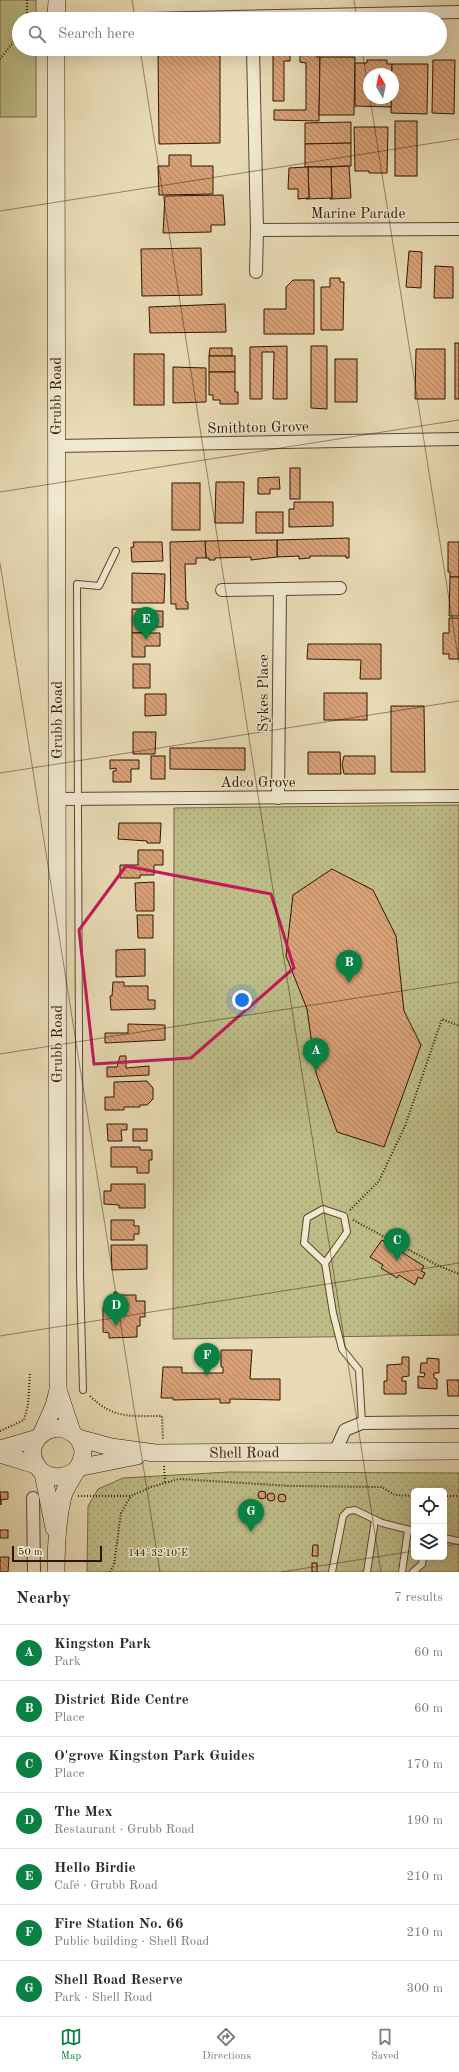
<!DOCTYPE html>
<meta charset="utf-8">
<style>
body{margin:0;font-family:"Old Standard TT",serif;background:#f7f7f7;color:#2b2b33}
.controls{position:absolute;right:12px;bottom:12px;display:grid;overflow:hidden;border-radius:6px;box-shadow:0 4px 16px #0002}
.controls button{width:36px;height:36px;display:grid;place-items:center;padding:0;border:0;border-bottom:1px solid #e1e1e2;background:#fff;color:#2b2b33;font:20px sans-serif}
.compass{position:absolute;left:363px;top:68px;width:36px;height:36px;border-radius:50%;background:#fff;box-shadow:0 4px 16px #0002;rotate:351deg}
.scale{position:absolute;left:12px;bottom:10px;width:90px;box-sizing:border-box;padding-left:4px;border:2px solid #2e1500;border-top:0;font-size:11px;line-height:14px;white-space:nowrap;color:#2e1500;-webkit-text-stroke:3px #f0e8cf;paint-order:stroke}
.you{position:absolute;left:242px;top:1000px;width:14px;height:14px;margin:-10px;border:3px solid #fff;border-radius:50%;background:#1a73e8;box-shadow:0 0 0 6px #1a73e833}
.badge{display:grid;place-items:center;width:26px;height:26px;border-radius:50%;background:#0b8043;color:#fff;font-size:13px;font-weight:700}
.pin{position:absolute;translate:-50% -33px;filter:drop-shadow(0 1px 2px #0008)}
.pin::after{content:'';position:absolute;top:21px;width:14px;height:12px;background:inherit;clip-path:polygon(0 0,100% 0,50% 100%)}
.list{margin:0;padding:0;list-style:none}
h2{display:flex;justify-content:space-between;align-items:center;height:52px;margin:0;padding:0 16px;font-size:17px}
h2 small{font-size:13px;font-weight:400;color:#7c7c81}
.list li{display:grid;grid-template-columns:26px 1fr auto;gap:12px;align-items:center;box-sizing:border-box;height:56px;padding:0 16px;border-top:1px solid #e1e1e2}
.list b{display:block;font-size:15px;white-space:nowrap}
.list p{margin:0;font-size:13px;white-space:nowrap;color:#7c7c81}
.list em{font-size:13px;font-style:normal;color:#7c7c81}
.icon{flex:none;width:22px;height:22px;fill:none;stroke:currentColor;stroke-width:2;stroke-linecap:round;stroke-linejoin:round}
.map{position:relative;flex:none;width:459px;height:1572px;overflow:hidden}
.search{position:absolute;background:#fff;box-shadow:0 4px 16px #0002;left:12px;right:12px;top:12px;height:44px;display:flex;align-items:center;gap:10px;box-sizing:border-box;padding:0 14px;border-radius:22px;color:#7c7c81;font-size:15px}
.sheet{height:444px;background:#fff}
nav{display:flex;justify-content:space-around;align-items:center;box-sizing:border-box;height:56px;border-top:1px solid #e1e1e2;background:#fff;font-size:11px;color:#7c7c81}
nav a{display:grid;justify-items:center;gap:2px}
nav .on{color:#0b8043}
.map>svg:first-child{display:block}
</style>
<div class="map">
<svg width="459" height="1572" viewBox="0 0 459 1572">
<defs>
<pattern id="park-dots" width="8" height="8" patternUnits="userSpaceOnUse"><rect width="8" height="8" fill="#bebd88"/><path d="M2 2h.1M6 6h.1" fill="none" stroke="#a4a274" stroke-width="1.8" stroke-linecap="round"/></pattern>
<pattern id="building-back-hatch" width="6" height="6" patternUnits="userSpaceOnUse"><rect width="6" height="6" fill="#d9a177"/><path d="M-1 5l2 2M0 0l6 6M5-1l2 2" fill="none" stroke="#b0825f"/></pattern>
</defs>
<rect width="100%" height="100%" fill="#e8dbb5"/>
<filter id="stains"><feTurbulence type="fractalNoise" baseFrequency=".005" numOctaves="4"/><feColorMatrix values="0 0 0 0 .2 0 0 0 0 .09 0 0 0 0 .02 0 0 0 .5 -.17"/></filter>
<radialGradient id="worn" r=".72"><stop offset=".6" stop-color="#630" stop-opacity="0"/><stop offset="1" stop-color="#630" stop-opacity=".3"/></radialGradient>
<path fill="#bebd88" stroke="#766944" d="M0,0H36V19H19V49H36V117H0Z"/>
<g fill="url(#park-dots)" stroke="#766944" fill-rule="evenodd">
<path d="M459,805V1335L173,1339L174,808Z"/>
<path d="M229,1472L459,1473V1572H87L88,1506L98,1489L123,1478ZM414,1491H444V1557H414Z"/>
</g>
<g fill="url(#building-back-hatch)" stroke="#2e1500">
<path d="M300,50L317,51V57H320L319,121L274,120V110H306V63L300,62Z"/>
<path d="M273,51H290V61H284V101H273Z"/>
<path d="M158,53H220V143L159,144Z"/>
<path d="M320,57H355L354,115H319Z"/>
<path d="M367,60H387V64H392V74H369V98H392V107L355,106V63H367Z"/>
<path d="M433,60H455L454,114L432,113Z"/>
<path d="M392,64H428L427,114L391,113Z"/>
<rect x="395" y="121" width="22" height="55"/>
<path d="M351,122V143L305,144V123Z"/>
<path d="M354,127H388L387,173H369V171H355Z"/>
<path d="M351,143V166L305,167V144Z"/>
<path d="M169,155H191V166H213V194L159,195L158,166H169Z"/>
<path d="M349,166L351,198L330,199L332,198L331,167Z"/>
<path d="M308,167H331L332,198L306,199L309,198Z"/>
<path d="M308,167L309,198L298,199V189H288L289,168Z"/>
<path d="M223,195L225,225H211V232L163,233L165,196Z"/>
<path d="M201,248L202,295L142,296L141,249Z"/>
<path d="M409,251L422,252L421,288L406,287Z"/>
<path d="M435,266L453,267V298H434Z"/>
<path d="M330,278H340V282H344L343,330H321V287H330Z"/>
<path d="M293,280H314V334H264V309H286V287Z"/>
<path d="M225,304L226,332L150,333L149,307Z"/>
<rect x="455" y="343" width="4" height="56"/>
<path d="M287,346V399H273L274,352H262V399H250V347Z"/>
<path d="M311,346H327V409L311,408Z"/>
<path d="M210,348H232V356H209Z"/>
<path d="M416,349H445V399H415Z"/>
<rect x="134" y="354" width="30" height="51"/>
<rect x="209" y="356" width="26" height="16"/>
<rect x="335" y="359" width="22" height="43"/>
<path d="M173,367L206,368V402L173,403Z"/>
<path d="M209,372H235V392H238V404H220V400H213V395H209Z"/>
<rect x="290" y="468" width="10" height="31"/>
<path d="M279,477L280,489H270V494H258V478Z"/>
<path d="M216,482H244L243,523H215Z"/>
<rect x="172" y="483" width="28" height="47"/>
<path d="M294,502H333V526L289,527V509H294Z"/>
<rect x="256" y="512" width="27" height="21"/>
<path d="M349,538V558H346V556H310V558L299,559V556L277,557V540Z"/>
<path d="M277,540V557L251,560V557L215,558V560H209V558H206L205,541Z"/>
<path d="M205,541L206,558H196V564H185L186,602H188V609H176V604H171L170,542Z"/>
<path d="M133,542H162L163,561L132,562L131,547H134Z"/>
<path d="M448,542H459V577H450V572H448Z"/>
<path d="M132,573L165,574L164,603H132Z"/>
<path d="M450,577H459V616H449Z"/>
<path d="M132,609H144V611H163V627H145V633H132Z"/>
<path d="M449,618H459V659H449V654H443V633H449Z"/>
<path d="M132,633H160V646H145V657H132Z"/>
<path d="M308,644H381V679H360L361,660L307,659Z"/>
<rect x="133" y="664" width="17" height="24"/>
<rect x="324" y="693" width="43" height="27"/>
<path d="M145,694H166V715L145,716Z"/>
<path d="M391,706H424L425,772H391Z"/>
<path d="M133,732H156L155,754H133Z"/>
<path d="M170,748H245V770L170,769Z"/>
<path d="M308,752H340L341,774H308Z"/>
<rect x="151" y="756" width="14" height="23"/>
<path d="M344,756H375V774H344L342,764Z"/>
<path d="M110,760H139V769H131V782H113V771H116V768L110,769Z"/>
<path d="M119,823H161L160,843H147V841L118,839Z"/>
<path d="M138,850H163V865H154V875H140V878H120V865H138Z"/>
<path d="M332,869L373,890L396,936L404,1011L421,1045L384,1147L337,1132L316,1073L307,1009L286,956L293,895Z"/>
<path d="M154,882V911H136L135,883Z"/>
<path d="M137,915H153V938H138Z"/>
<path d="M145,949V976L116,977V950Z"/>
<path d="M113,982H124V986H148V1000H155V1009L111,1010L110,996H112Z"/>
<path d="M128,1024L165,1025V1040L105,1043V1033H128Z"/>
<path d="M120,1056H126V1068L149,1066V1075L107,1077V1067H117Z"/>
<path d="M147,1081L153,1088V1099L147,1105H140V1107H124V1110H105V1097H114V1082Z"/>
<path d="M107,1124H127V1130H121L122,1141H108Z"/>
<rect x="133" y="1129" width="14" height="12"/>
<path d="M111,1147H140V1150H152V1160H149V1173H137V1167H111Z"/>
<path d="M111,1184H145V1208H119V1205L104,1204V1191H111Z"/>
<path d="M111,1220H134V1226H139V1234H134V1240H111Z"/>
<path d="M382,1240L424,1266L421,1271L425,1273L422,1279L418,1277L415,1285L399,1275L397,1278L381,1268L383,1265L370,1257Z"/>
<path d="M111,1245H147V1269L112,1270Z"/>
<path d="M114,1292H117V1295H136V1301H145V1317H140V1326H137V1337L109,1338V1333L103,1332V1307H114Z"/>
<path d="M221,1350H252L250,1379H280V1400L230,1399V1403H220V1399L173,1400V1398H161L163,1367H182V1373H223V1367H221Z"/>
<path d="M402,1357H409V1376L402,1377V1381H406V1394H384V1381H387V1365L402,1364Z"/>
<path d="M427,1358L439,1359V1373H434V1378L437,1379V1389L418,1388V1376L424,1377L425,1373H420L421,1363H427Z"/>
<path d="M447,1380H459V1396H448Z"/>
<circle cx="262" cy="1495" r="4"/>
<path d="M0,1492H8V1499L1,1500V1505Z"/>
<circle cx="271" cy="1497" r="4"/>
<circle cx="282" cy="1498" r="4"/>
<rect x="0" y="1530" width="8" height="8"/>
<path d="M313,1545H318V1556H312Z"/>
<path d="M0,1557H9L8,1572H0Z"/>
<rect x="312" y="1563" width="5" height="9"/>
</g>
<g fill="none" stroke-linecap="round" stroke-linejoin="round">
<defs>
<g id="lane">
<path d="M325,1263L347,1232L344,1216L323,1209L307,1218L304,1243L325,1263L333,1313L342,1349L359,1370L362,1423"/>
<path d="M83,1390L80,1274L77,584L99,586L116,551"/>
<path d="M444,1538L459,1541"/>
<path d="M332,1572L343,1516L348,1511L355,1510L382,1523L414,1531"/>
<path d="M367,1572L375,1520"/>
<path d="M402,1572L408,1530"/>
<path d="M413,1572L422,1564L423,1557"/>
</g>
<g id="street">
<path d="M146,19L459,12"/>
<path d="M253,49L257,230L459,229"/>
<path d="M256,272L257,230"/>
<path d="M57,446L459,439"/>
<path d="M222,590L340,588"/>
<path d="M278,798L280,589"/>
<path d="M57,799L459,796"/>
<path d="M335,1452L345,1430L362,1423L459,1422"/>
<path d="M33,1498L34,1572"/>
</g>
<g id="secondary">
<path d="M56,19L57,0"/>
<path d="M58,1390L72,1432"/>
<path d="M41,1435L54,1406L58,1390L56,49"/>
<path id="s1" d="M78,1438L111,1447L155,1453L459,1451"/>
<path d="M0,1449L38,1438"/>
<path d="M0,1454L36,1465"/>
<path d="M77,1468L137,1456"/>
<path d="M43,1473L54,1528"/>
<path d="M56,1572C56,1546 57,1521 63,1496C67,1482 83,1466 83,1452C82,1435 63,1423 47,1431C16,1446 40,1493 75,1471"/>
</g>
</defs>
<use href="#lane" stroke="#5c462d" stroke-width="8"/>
<use href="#street" stroke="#5c462d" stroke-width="14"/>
<use href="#secondary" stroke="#2e1500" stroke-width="18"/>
<g stroke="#2e1500" stroke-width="2" stroke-dasharray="1 2" stroke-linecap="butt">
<path d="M27,0V19"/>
<path d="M0,59L19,35"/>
<path d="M350,1210L379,1181L405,1126L442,1019L459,1026"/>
<path d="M353,1220L439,1266L459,1274"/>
<path d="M90,1396C113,1419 131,1416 162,1416L163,1440"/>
<path d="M0,1431L24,1420L28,1405L30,1373"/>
<path d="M164,1466L165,1483"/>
<path d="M78,1496H131"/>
<path d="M444,1496H459"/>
<path d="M110,1572L114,1565L121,1513L131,1496L151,1487L179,1479L292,1486L382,1487L395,1495L414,1496"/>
</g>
<use href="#lane" stroke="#f0e8cf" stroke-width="6"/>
<use href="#street" stroke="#f0e8cf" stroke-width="12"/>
<use href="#secondary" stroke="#f0e8cf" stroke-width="17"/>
</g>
<path fill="none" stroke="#c2185b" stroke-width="3" stroke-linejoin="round" d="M126,866L271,894L294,968L191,1058L94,1064L79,930Z"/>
<path fill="none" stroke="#2e1500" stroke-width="1" stroke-opacity="0.45" d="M132,0L135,19M354,0L357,19M140,49L381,1572M362,49L369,95M370,98L459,663M0,211L459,139M0,492L459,420M0,563L160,1572M0,773L459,701M0,1054L459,982M0,1336L459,1263M444,1546L459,1544M281,1572L414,1551"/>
<g text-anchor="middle" stroke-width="3" stroke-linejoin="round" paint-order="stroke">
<g font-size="15" fill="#2e1500" stroke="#f0e8cf">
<text x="358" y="218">Marine Parade</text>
<text transform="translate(56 396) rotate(-90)" y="5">Grubb Road</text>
<text transform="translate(258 427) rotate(-1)" y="5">Smithton Grove</text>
<text transform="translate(263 693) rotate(-90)" y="5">Sykes Place</text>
<text transform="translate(57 720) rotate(-90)" y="5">Grubb Road</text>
<text x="258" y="787">Adco Grove</text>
<text transform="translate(57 1044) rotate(-90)" y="5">Grubb Road</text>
<text dy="5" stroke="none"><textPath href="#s1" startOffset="168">Shell Road</textPath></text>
</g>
</g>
<g font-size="10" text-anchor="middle" fill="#2e1500" stroke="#f0e8cf" stroke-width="3" stroke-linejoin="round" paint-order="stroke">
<text x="158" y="1556">144°32'10"E</text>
</g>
<rect width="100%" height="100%" filter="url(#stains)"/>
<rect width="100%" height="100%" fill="url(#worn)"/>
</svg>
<div class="controls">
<button><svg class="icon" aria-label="locate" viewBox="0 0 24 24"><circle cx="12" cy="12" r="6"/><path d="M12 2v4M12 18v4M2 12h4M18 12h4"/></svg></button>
<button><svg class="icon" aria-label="layers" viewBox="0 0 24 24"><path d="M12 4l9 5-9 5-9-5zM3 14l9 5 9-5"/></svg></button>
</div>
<svg class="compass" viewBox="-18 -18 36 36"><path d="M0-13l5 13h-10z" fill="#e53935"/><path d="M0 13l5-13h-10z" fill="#7c7c81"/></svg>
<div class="scale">50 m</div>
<div class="you"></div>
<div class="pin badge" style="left:316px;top:1071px">A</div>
<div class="pin badge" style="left:349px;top:983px">B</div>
<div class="pin badge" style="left:397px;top:1261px">C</div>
<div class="pin badge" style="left:116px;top:1326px">D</div>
<div class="pin badge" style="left:146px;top:640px">E</div>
<div class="pin badge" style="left:207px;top:1376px">F</div>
<div class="pin badge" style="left:251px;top:1532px">G</div>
<div class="search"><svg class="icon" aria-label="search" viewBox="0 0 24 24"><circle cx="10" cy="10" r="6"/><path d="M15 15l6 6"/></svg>Search here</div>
</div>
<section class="sheet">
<h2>Nearby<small>7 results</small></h2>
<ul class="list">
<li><span class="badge">A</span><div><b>Kingston Park</b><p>Park</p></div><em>60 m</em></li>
<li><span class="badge">B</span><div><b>District Ride Centre</b><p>Place</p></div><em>60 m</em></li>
<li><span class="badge">C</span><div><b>O'grove Kingston Park Guides</b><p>Place</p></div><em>170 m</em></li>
<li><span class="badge">D</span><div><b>The Mex</b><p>Restaurant · Grubb Road</p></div><em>190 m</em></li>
<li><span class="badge">E</span><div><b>Hello Birdie</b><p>Café · Grubb Road</p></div><em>210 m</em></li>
<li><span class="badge">F</span><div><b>Fire Station No. 66</b><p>Public building · Shell Road</p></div><em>210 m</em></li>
<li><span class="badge">G</span><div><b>Shell Road Reserve</b><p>Park · Shell Road</p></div><em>300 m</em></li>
</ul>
</section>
<nav>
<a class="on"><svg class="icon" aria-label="map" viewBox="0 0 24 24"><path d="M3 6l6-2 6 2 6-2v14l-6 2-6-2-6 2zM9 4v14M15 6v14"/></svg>Map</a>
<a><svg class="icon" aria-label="directions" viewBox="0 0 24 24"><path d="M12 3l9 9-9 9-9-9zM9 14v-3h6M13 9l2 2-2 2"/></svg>Directions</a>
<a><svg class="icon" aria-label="saved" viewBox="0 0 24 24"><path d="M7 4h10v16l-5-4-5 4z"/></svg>Saved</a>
</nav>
